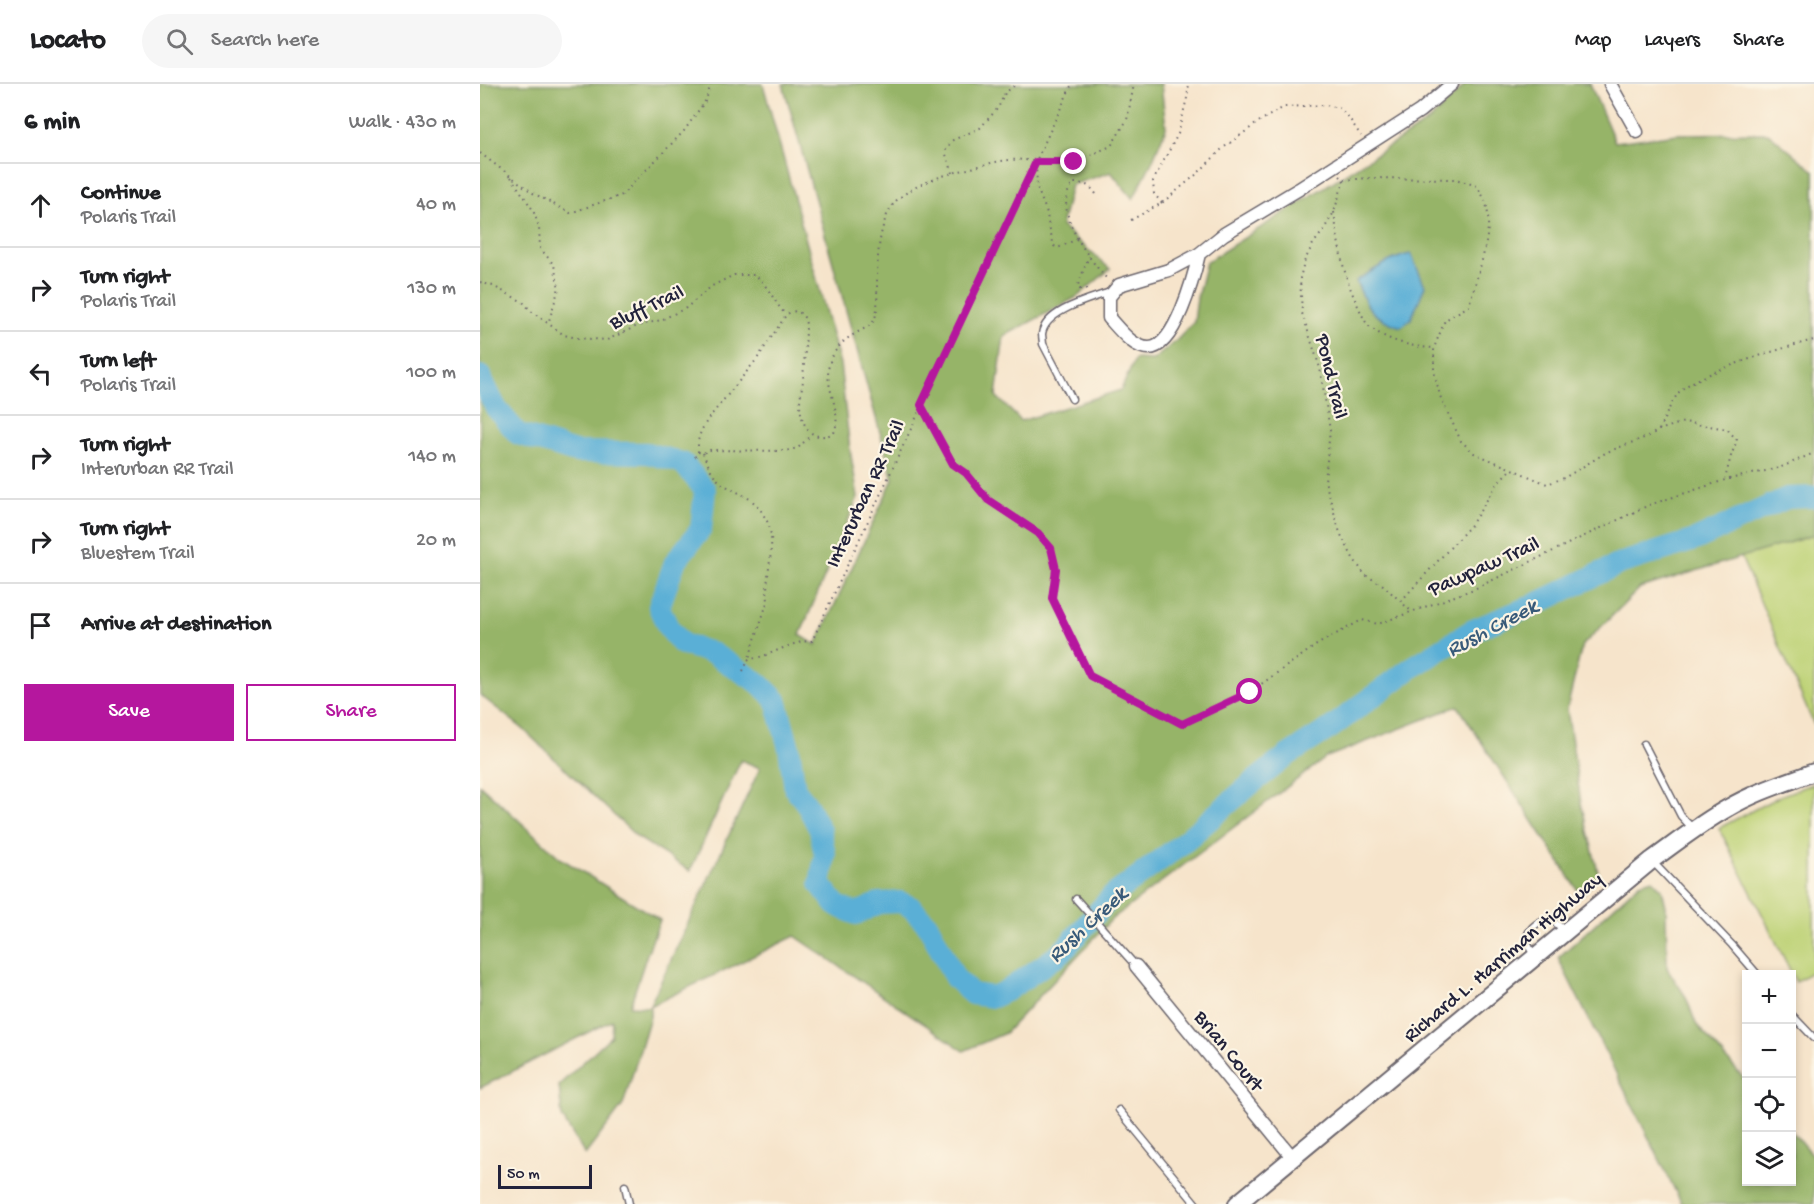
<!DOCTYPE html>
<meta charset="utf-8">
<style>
body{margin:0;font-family:"Gochi Hand",sans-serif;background:#f6f6f6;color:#202124}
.controls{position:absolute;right:18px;bottom:18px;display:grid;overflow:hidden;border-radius:0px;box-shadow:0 3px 9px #0003}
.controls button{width:54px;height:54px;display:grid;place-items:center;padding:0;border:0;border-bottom:2px solid #e0e0e0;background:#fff;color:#202124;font:30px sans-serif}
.scale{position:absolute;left:18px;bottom:15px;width:94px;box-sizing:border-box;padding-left:6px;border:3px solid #22223b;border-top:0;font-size:16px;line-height:21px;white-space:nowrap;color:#22223b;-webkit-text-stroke:4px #fcf5e5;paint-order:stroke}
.stop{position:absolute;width:18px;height:18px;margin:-14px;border:4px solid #b5179e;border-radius:50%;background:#fff}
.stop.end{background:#b5179e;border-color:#fff;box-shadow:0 2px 6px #0008}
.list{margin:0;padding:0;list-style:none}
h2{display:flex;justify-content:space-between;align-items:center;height:78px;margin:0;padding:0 24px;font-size:26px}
h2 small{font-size:20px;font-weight:400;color:#757577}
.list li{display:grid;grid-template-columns:39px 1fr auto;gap:18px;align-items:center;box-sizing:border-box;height:84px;padding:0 24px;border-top:2px solid #e0e0e0}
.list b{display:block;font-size:22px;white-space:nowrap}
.list p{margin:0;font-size:20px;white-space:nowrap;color:#757577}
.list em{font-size:20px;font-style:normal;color:#757577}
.actions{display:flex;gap:12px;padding:18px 24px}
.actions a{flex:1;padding:14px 0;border:2px solid #b5179e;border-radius:0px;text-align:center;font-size:21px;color:#b5179e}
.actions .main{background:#b5179e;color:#fff}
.icon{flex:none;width:33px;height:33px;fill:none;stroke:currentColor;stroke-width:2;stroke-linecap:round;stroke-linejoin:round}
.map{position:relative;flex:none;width:1334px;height:1120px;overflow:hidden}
header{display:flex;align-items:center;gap:36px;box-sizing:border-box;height:84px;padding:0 30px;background:#fff;border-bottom:2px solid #e0e0e0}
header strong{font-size:28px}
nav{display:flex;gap:33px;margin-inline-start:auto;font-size:21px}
.search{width:420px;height:54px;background:#f6f6f6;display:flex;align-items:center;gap:15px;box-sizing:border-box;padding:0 21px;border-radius:33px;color:#757577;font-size:22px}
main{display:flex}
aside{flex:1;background:#fff}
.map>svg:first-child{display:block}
</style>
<header>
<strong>Locato</strong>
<div class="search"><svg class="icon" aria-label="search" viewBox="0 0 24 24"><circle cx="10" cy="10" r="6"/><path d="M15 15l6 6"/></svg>Search here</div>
<nav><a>Map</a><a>Layers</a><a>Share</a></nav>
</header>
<main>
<aside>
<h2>6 min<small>Walk · 430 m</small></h2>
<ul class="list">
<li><svg class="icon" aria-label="ahead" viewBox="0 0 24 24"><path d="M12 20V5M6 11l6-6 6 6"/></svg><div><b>Continue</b><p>Polaris Trail</p></div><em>40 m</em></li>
<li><svg class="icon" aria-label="right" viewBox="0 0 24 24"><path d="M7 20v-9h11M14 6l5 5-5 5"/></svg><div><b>Turn right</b><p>Polaris Trail</p></div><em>130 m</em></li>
<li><svg class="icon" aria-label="left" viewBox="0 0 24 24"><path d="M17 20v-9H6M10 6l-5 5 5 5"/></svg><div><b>Turn left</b><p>Polaris Trail</p></div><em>100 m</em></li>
<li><svg class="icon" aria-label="right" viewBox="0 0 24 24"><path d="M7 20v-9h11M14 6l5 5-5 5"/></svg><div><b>Turn right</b><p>Interurban RR Trail</p></div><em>140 m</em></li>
<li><svg class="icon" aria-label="right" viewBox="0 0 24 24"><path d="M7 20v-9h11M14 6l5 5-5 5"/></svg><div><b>Turn right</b><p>Bluestem Trail</p></div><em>20 m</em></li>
<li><svg class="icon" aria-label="arrive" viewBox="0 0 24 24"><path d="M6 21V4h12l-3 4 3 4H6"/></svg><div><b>Arrive at destination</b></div></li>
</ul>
<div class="actions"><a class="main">Save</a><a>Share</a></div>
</aside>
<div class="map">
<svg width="1334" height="1120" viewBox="0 0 1334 1120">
<rect width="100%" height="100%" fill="#fcf5e5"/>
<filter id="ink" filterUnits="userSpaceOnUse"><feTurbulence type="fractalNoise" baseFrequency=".0167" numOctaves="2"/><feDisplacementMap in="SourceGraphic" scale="12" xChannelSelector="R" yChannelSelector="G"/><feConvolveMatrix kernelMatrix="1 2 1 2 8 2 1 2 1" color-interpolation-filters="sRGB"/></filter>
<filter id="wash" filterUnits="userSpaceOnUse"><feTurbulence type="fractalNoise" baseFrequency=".008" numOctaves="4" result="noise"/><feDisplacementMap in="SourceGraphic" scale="24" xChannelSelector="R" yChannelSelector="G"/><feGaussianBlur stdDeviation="1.35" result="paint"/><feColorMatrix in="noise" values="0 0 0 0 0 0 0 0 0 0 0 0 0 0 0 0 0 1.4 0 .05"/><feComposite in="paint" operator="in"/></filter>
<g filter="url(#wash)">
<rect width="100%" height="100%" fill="#f6e4cb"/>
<g fill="#bdd276" stroke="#707a58" stroke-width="1.5">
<path d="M1334,451V641L1261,473Z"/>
<path d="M1334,699V886L1316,898L1239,744L1300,712Z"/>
</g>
<g fill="#96b467" stroke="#5c6b51" stroke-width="1.5">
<path d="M0,0H283L360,280L370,366L378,413L320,551L336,561L413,395L303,0H681L686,44L672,78L653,115L631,88L591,101L581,142L630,185L597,213L524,252L516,312L541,337L641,306L655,275L673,276L696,257L714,238L717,214L726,178L949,37L986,0H1110L1135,58L1198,50L1288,49L1334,87V451L1160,504L1102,562L1087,625L1101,719L1119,792L1101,811L978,622L847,673L632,835L525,949L484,967L315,852L170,922V933L143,1021L105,1071L82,1033L79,1001L131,952L132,936L0,1004V701L80,774L180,836L167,870L150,922L169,923L280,684L261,676L210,787L157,753L42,644L0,611Z"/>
<path d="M1172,795L1182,805L1186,822L1187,884L1206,913L1216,940L1266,997V1098H1312V1048L1334,1073V1120H1202L1078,874L1160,799Z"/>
</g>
<path fill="#5aafd6" stroke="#3e6888" stroke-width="1.5" d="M931,170L945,202L931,235L921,243C890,232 889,227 876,197C894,186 910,174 931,170Z"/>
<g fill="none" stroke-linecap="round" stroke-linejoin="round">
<path stroke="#5aafd6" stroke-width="22" d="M0,292L16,324L38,350L95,368L167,369L203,379L225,406L221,445L195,478L179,523L188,543L202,560L232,569L279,599L296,616L309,664L315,705L326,719L340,746L345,771L340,800L356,821L376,830L399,819L420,818L431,823L448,841L475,894L492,910L513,913L528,906L581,869L632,812L699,762L771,700L808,671L852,643L931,584L991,547L1054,521L1139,480L1215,456L1307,414L1334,413"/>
</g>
</g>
<g filter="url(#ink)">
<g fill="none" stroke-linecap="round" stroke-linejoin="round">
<defs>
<g id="service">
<path d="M592,315L563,260C563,259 562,251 562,250C565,226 611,215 630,208"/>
<path d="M1164,660L1201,732L1213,745"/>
<path d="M1172,777L1252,861L1277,890"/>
<path d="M596,815L656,882"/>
<path d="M1054,871C1051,866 1046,860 1047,854C1048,844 1062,833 1072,837C1076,838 1080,843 1083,846"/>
<path d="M1312,931L1334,954"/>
<path d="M639,1026L716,1120"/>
<path d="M145,1102L149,1120"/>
</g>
<g id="minor">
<path d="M1130,0L1157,48"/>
<path d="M719,170C714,192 695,264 669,264C653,264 639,245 629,234V213L639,201L689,186L719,170L744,150L819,105L940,27L972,0"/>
<path d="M656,882L813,1074"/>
</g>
<path id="tertiary" d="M757,1120L1172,776C1197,758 1221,739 1248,724C1275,708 1305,699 1334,688"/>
</defs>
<use href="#service" stroke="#6c666d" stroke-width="9"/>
<use href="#minor" stroke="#6c666d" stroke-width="15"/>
<use href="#tertiary" stroke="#6c666d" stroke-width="20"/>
<g stroke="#6c666d" stroke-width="2" stroke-dasharray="1.5 4.5" stroke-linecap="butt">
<path d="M0,69L53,109L90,129L142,111L204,47L226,16L231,0"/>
<path d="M473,89L465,68L468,62L473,56L500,44L518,24L525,9L536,0"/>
<path d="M860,92L864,96L890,94L976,95L997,102C999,106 1002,110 1004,114C1017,143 996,193 989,222L965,236L954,264V287L960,312L981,357L994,369L1067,400L1084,394L1127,368L1169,352L1179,346L1204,338L1247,345L1257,356L1251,372L1245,395"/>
<path d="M31,93L53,126L59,143L60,164L74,181L79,204L68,240"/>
<path d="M864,96L854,128L843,147L833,160L824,178L820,194L822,229L840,284L850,346L845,397L860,449L873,474L885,491L903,501L932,528"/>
<path d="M616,110C610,101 604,99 594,99C569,124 610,176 627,195"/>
<path d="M682,119L674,110L673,97L698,50L707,14L709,0"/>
<path d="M854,128C859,163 862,189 878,222C881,228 884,237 889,242C906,257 931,263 954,264"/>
<path d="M651,136L682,119L717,90L743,64L780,37L804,23L846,21L859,24L867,31L881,52"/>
<path d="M597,155L578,164L574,162L568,138L567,129L557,104L556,78H594L631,62L647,36L654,0"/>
<path d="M0,198L13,202L43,218L51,227L84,251L97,254L127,256L157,242L181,236L206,224L232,202L254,191H275C291,205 293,217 306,231"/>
<path d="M607,205H600L598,201L609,172"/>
<path d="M441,321L473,379L486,389L508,416L558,449L571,464L576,485L572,514L610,592L702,640L770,608L838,560L882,536L898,540L994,505L1169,421L1245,396L1299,384L1334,369"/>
<path d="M1179,346C1185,333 1191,319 1199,308C1214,290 1308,262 1334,256"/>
<path d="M218,368V357L221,347L228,335L277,275L306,231L312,227C322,228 324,231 326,240C326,259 324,278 323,297C322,304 320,312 320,320C321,341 331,360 354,349C363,327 344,304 349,281C353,266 364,255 378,248C382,246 390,242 393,238C399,229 397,212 397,202C397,177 398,133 418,115C434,101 460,92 480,87C504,81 532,71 556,78"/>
<path d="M223,369C227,379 232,390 239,397C255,410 272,410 283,430C285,434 288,438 289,442C296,466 284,492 288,516L269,574"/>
<path d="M215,373L218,368L223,369L230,366L305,367L318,364L331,351"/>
<path d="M921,517L991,441L1019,397L1030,386"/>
<path d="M263,587L269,575C291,573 309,557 332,557L592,0"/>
</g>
<use href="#service" stroke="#fff" stroke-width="6"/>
<use href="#minor" stroke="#fff" stroke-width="12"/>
<use href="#tertiary" stroke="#fff" stroke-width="16"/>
</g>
</g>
<g fill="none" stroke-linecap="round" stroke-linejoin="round" filter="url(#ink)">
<path stroke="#b5179e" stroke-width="8" d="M594,78H556L441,321L473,380L486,389L508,416L558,449L571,464L576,485L572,514L610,592L702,640L770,608"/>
</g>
<g text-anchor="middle" stroke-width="4.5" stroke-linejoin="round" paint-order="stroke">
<g font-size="21" fill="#22223b" stroke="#fcf5e5">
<text transform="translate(166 222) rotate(-25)" y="7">Bluff Trail</text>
<text transform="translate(853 292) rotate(77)" y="7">Pond Trail</text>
<text transform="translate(384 409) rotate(-65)" y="7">Interurban RR Trail</text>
<text transform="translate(1003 481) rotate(-24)" y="7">Pawpaw Trail</text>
<text transform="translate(1022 872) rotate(-40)" y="7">Richard L. Harriman Highway</text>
<text transform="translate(750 966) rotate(51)" y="7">Brian Court</text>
</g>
<g font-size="22" font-style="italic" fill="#385a79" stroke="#fcf5e5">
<text transform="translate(1011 542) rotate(-28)" y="8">Rush Creek</text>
<text transform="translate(606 839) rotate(-43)" y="8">Rush Creek</text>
</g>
</g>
</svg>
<div class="controls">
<button>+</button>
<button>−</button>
<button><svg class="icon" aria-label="locate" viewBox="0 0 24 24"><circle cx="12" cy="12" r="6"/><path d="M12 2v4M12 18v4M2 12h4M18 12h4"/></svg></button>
<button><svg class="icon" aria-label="layers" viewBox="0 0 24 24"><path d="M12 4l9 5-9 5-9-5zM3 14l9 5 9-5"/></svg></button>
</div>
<div class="scale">50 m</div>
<div class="stop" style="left:770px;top:608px"></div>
<div class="stop end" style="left:594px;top:78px"></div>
</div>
</main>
